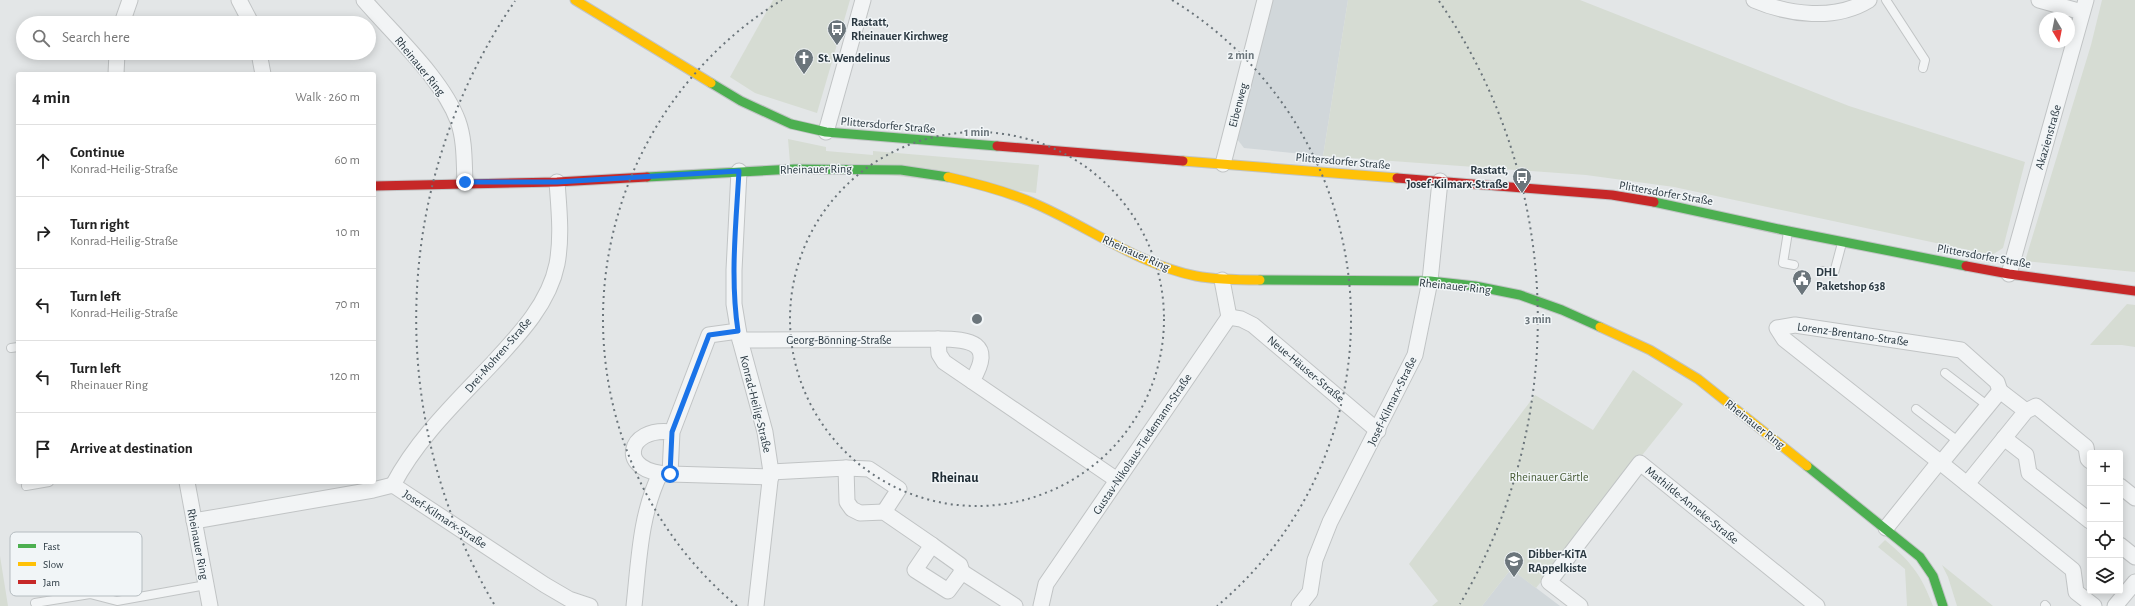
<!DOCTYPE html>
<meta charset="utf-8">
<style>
body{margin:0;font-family:"Alegreya Sans",sans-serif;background:#f2f2f2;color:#222}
.controls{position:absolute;right:12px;bottom:12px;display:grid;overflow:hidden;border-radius:4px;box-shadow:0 2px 10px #0003}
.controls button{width:36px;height:36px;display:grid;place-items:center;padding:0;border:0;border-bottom:1px solid #e0e0e0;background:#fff;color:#222;font:20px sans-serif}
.compass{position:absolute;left:2039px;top:12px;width:36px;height:36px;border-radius:50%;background:#fff;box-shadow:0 2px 10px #0003;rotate:170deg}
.stop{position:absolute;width:12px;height:12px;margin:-9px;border:3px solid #1a73e8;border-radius:50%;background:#fff}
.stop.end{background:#1a73e8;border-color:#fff;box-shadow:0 1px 4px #0008}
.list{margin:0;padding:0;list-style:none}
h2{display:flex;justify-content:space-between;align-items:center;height:52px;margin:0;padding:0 16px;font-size:17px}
h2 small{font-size:13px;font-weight:400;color:#767676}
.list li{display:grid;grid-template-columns:26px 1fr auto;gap:12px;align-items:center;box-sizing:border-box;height:72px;padding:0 16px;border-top:1px solid #e0e0e0}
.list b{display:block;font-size:15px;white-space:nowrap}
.list p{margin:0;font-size:13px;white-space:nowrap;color:#767676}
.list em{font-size:13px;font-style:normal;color:#767676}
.icon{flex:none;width:22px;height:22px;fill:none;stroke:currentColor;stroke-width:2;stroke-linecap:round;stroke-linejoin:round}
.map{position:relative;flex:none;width:2135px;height:606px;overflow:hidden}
.search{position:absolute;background:#fff;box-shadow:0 2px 10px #0003;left:16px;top:16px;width:360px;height:44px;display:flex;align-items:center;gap:10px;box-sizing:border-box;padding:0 14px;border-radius:22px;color:#767676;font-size:15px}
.panel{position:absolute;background:#fff;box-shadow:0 2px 10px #0003;left:16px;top:72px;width:360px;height:412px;border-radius:4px}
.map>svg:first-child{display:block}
</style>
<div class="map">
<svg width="2135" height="606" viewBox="0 0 2135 606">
<rect width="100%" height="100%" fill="#e3e6e7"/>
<g fill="#d1d7da">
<path d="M1272,0H1348L1323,156L1244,148L1237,139Z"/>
<path d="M1511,569L1560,606H1482Z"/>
</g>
<g fill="#d6dcd3">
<path d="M773,0H850L817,113L755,93L730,77Z"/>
<path d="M1348,0H1580L1849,106L2025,162L2003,248L1992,255L1674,187L1586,175L1323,156Z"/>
<path d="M2102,0H2135V272L2025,261L2091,45Z"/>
<path d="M788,139L826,147V151L873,155V151L1039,165L1036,193L790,163Z"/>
<path d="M2127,304L2135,305V347L2122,345H2090Z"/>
<path d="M1633,370L1683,404L1536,588L1511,569L1482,606H1432L1438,601L1409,564L1535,395L1593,430Z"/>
<path d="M1885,540C1911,562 1921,574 1933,606H1907L1905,569L1878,547Z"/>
<path d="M0,556L8,606H0Z"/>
<path d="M1942,565L1993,606H1957L1948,577Z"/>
</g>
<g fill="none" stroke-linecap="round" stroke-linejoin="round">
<defs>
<g id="lane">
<path d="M1886,0L1925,60L1923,68"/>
<path d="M1788,232L1783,263L1794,265"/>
<path d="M1822,271L1834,273L1842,243"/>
<path d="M11,348L18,347"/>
<path d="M1945,373L1988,406"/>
<path d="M1916,409L1959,442"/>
<path d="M26,486L49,482"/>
<path d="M85,560L90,594"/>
<path d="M35,603L90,594L117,601L206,585"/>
<path d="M2045,605L2046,606"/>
</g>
<g id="street">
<path d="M239,0L251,23"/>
<path d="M364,0C394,35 442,78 458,121C465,140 464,163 465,182"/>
<path d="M1754,0C1789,15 1835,21 1869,0"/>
<path d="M2039,0L2082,12"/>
<path d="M122,23L130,0"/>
<path d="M259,53L263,74"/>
<path d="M116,74L117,53"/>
<path d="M826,132L863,0"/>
<path d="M1223,164L1265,0"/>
<path d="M739,171L734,270V304L740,340L765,432L771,472L756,606"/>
<path d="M2009,274L2086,0"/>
<path d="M1229,317L1241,319L1253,325L1378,431"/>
<path d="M938,339C971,339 995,343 972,381"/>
<path d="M740,340L938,339L939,354L944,362L1117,480"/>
<path d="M2026,411L1967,484L1941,463L2000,391L2026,411L2036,406L2086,447L2088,459L2090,461"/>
<path d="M672,432C626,426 616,473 670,474L672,432L709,335L738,331"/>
<path d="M2004,438L2026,455L2029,473L2090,521"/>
<path d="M1941,463L1784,339L1777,328L1795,325L1961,350L1997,382L2000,391"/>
<path d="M846,468L869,469L899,489L884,512"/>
<path d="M771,472L846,468L847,502L852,509L860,513L884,512L932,545L915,570L948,591L962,572L1015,606"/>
<path d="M670,474L771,477"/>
<path d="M187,482L210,606"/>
<path d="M1967,484L2073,570L2076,592L2094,606"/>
<path d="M393,485C417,439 456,402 491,365C518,336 549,304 557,264C562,237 559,209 557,182"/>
<path d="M2120,486L2135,498"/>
<path d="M194,521L373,490L393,485L545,585L569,599L590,606"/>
<path d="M1886,528L1939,462"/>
<path d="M932,545L960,565L962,572"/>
<path d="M2120,545L2135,557"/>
<path d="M634,606C639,561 640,515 660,474"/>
<path d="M1041,606L1046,584L1229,317L1222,280"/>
<path d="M1299,606L1310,592L1315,560L1330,522L1415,355L1430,281L1440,181"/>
<path d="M1580,606L1549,582L1640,463L1817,606"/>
<path d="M2115,606L2135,582"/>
</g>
<g id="fast">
<path d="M711,83L741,101L791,124L826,132L997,146"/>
<path d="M647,177L794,169L901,170L948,177"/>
<path d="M1654,202L1788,231L1966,266"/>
<path d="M1260,280L1430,281L1475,286L1520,295L1562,310L1600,327"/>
<path d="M1807,466L1920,557L1933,576L1943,606"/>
</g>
<g id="slow">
<path d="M575,0L711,83"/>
<path d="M1183,161L1397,178"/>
<path d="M948,177C979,184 1010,192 1038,205C1090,228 1140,265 1196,276C1218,280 1239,280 1260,280"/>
<path d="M1600,327L1650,350L1698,379L1807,466"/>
</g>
<g id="jam">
<path d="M997,146L1183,161"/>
<path d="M1397,178L1612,195L1654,202"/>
<path d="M374,186L557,182L647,177"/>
<path d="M1966,266L2009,274L2135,291"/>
</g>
</defs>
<use href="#lane" stroke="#c1c4c5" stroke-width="10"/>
<use href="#street" stroke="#c1c4c5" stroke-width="17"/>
<use href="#fast" stroke="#c1c4c5" stroke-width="11"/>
<use href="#slow" stroke="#c1c4c5" stroke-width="11"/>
<use href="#jam" stroke="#c1c4c5" stroke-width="11"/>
<use href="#lane" stroke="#f2f4f5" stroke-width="8"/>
<use href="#street" stroke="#f2f4f5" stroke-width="15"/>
<use href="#fast" stroke="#4caf50" stroke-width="9"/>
<use href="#slow" stroke="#ffc107" stroke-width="9"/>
<use href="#jam" stroke="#c62828" stroke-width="9"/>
</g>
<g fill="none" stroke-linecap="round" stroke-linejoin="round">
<path stroke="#1a73e8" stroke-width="5" d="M465,182H557L739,171C736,224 730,278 738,331L709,335L672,432L670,474"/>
</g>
<g fill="none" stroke="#6b757b" stroke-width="2" stroke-dasharray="2 4">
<circle cx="977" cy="319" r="187"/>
<path d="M737 606A374 374 0 0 1 782 0M1172 0A374 374 0 0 1 1217 606"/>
<path d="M494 604A561 561 0 0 1 515 1M1439 1A561 561 0 0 1 1460 604"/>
</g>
<defs>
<symbol id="bus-pin" viewBox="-11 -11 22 30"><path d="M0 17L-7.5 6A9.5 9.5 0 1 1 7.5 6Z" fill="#6b757b" stroke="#f1f5f7"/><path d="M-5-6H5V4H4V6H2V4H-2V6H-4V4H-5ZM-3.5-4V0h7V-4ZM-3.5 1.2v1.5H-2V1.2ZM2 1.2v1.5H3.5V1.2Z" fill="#fff"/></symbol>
<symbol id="church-pin" viewBox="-11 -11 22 30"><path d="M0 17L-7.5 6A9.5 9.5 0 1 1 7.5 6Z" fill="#6b757b" stroke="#f1f5f7"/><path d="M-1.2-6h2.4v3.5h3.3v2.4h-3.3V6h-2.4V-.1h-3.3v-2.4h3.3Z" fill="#fff"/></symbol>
<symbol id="civic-pin" viewBox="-11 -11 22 30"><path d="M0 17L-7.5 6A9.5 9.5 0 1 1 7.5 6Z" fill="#6b757b" stroke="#f1f5f7"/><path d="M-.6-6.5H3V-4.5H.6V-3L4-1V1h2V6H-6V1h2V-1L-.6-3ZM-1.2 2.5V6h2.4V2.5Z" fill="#fff"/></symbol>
<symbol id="school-pin" viewBox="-11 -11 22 30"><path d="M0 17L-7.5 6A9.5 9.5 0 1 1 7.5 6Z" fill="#6b757b" stroke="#f1f5f7"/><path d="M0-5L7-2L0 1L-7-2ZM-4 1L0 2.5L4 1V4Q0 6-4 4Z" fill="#fff"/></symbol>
</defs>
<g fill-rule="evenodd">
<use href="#bus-pin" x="826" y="18" width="22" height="30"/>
<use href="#church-pin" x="793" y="47" width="22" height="30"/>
<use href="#bus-pin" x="1511" y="166" width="22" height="30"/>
<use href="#civic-pin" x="1791" y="268" width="22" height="30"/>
<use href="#school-pin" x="1503" y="550" width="22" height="30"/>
</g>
<g text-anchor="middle" stroke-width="3" stroke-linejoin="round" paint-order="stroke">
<g font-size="12" font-weight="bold" fill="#2a3841" stroke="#f1f5f7" text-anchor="start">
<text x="851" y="26">Rastatt,<tspan x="851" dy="14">Rheinauer Kirchweg</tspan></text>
<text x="818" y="62">St. Wendelinus</text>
<text x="1508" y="174" text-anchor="end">Rastatt,<tspan x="1508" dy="14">Josef-Kilmarx-Straße</tspan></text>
<text x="1816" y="276">DHL<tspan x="1816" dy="14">Paketshop 638</tspan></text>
<text x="1528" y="558">Dibber-KiTA<tspan x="1528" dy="14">RAppelkiste</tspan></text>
</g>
<g font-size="12" fill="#2a3841" stroke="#f1f5f7">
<text transform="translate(420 66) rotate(51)" y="4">Rheinauer Ring</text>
<text transform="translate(1238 105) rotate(-75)" y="4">Eibenweg</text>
<text transform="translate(888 125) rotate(5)" y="4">Plittersdorfer Straße</text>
<text transform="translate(2048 137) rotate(-74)" y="4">Akazienstraße</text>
<text transform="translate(1343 161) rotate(5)" y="4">Plittersdorfer Straße</text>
<text transform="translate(816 169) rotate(-1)" y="4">Rheinauer Ring</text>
<text transform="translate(1666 193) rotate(10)" y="4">Plittersdorfer Straße</text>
<text transform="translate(1136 253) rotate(24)" y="4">Rheinauer Ring</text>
<text transform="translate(1984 256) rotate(10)" y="4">Plittersdorfer Straße</text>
<text transform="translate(1455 286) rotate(6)" y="4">Rheinauer Ring</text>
<text transform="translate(1853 334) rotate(8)" y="4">Lorenz-Brentano-Straße</text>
<text x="839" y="344">Georg-Bönning-Straße</text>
<text transform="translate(498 355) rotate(-49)" y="4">Drei-Mohren-Straße</text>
<text transform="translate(1306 369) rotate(40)" y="4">Neue-Häuser-Straße</text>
<text transform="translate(1392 401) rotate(-64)" y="4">Josef-Kilmarx-Straße</text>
<text transform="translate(756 404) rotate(76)" y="4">Konrad-Heilig-Straße</text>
<text transform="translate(1755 424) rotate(38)" y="4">Rheinauer Ring</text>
<text transform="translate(1142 444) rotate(-56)" y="4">Gustav-Nikolaus-Tiedemann-Straße</text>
<text transform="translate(1692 505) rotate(39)" y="4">Mathilde-Anneke-Straße</text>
<text transform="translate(445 519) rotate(33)" y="4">Josef-Kilmarx-Straße</text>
<text transform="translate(198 544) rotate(79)" y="4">Rheinauer Ring</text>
</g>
<g font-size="12" fill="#485c37" stroke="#f1f5f7">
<text x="1549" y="481">Rheinauer Gärtle</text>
</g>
<g font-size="14" font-weight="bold" fill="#1c2932" stroke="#f1f5f7">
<text x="955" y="482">Rheinau</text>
</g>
</g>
<rect x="10" y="532" width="132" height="64" rx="6" fill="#f1f5f7" stroke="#b5bcc0" stroke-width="1"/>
<rect x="18" y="544" width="18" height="4" fill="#4caf50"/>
<rect x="18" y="562" width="18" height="4" fill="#ffc107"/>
<rect x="18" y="580" width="18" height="4" fill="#c62828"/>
<g font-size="11" fill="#2a3841">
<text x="43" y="550">Fast</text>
<text x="43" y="568">Slow</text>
<text x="43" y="586">Jam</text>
</g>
<circle cx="977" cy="319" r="6" fill="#6b757b" stroke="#f1f5f7" stroke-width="2"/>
<g font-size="12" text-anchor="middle" font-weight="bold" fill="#6b757b" stroke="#f1f5f7" stroke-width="3" stroke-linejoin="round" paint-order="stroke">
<text x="1241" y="59">2 min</text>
<text x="977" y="136">1 min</text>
<text x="1538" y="323">3 min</text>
</g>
</svg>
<div class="controls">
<button>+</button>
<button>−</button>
<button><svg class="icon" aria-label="locate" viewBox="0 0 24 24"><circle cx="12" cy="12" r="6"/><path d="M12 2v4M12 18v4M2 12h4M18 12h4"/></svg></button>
<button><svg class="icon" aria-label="layers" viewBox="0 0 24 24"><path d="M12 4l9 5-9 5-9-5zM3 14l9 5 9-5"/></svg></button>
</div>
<svg class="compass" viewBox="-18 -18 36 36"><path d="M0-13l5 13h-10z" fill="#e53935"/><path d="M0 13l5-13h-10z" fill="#767676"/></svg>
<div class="stop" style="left:670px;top:474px"></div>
<div class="stop end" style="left:465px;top:182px"></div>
<div class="search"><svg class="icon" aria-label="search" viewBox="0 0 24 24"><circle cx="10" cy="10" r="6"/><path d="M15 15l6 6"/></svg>Search here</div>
<section class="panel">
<h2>4 min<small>Walk · 260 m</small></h2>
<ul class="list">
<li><svg class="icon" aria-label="ahead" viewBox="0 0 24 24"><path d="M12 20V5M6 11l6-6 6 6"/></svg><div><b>Continue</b><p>Konrad-Heilig-Straße</p></div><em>60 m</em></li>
<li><svg class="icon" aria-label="right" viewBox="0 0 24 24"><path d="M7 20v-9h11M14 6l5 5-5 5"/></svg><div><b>Turn right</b><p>Konrad-Heilig-Straße</p></div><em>10 m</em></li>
<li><svg class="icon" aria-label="left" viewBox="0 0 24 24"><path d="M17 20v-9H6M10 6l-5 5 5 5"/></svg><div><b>Turn left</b><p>Konrad-Heilig-Straße</p></div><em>70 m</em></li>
<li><svg class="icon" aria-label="left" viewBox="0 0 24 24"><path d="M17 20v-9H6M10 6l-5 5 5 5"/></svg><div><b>Turn left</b><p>Rheinauer Ring</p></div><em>120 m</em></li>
<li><svg class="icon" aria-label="arrive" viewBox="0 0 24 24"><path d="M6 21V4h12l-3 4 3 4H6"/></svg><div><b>Arrive at destination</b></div></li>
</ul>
</section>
</div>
